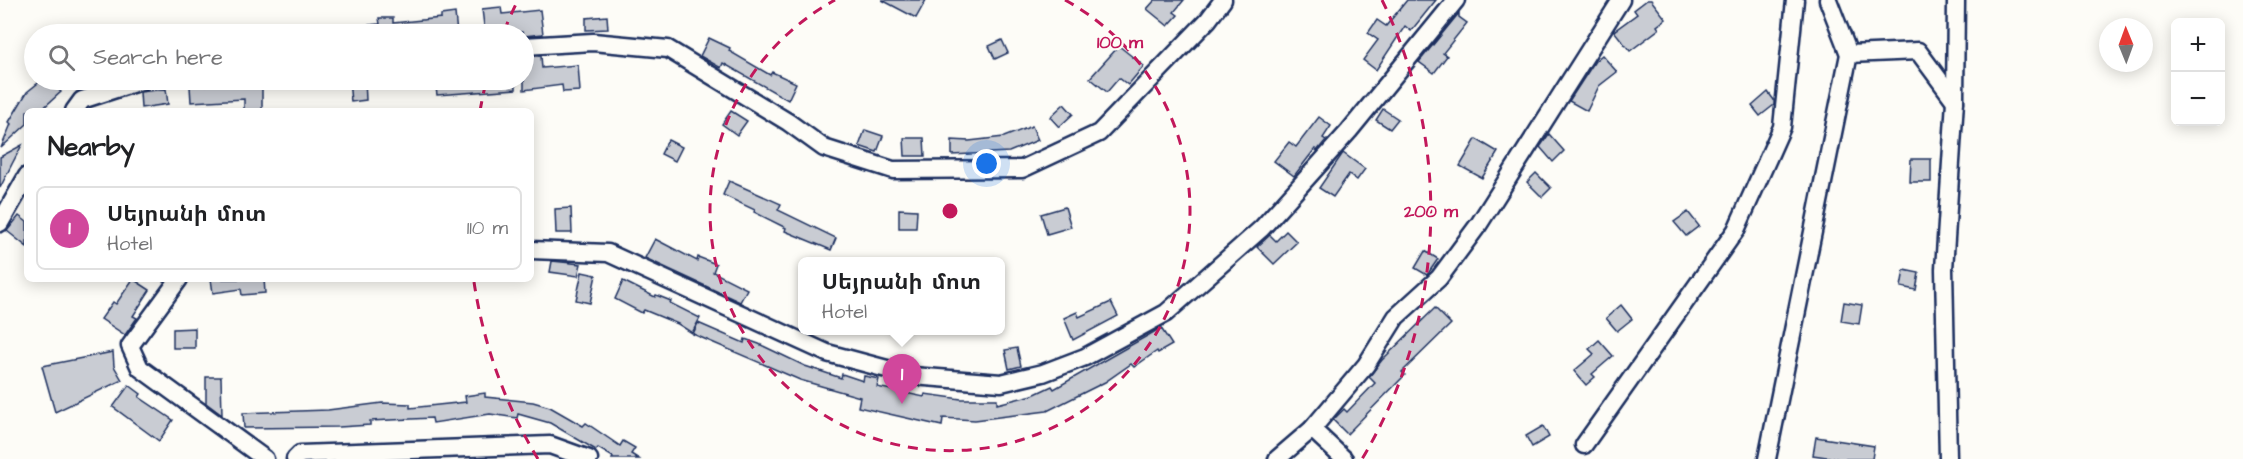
<!DOCTYPE html>
<meta charset="utf-8">
<style>
body{margin:0;font-family:"Architects Daughter","Noto Sans Armenian",sans-serif;background:#f2f2f2;color:#202124}
.controls{position:absolute;right:18px;top:18px;display:grid;overflow:hidden;border-radius:9px;box-shadow:0 3px 15px #0003}
.controls button{width:54px;height:54px;display:grid;place-items:center;padding:0;border:0;border-bottom:2px solid #e0e0e0;background:#fff;color:#202124;font:30px sans-serif}
.compass{position:absolute;left:2099px;top:18px;width:54px;height:54px;border-radius:50%;background:#fff;box-shadow:0 3px 15px #0003;rotate:359deg}
.you{position:absolute;left:987px;top:164px;width:21px;height:21px;margin:-15px;border:4px solid #fff;border-radius:50%;background:#1a73e8;box-shadow:0 0 0 9px #1a73e833}
.badge{display:grid;place-items:center;width:39px;height:39px;border-radius:50%;background:#1b2f5e;color:#fff;font-size:20px;font-weight:700}
.pin{position:absolute;translate:-50% -50px;filter:drop-shadow(0 2px 3px #0008)}
.pin::after{content:'';position:absolute;top:32px;width:21px;height:18px;background:inherit;clip-path:polygon(0 0,100% 0,50% 100%)}
.popup{position:absolute;left:798px;top:257px;width:207px;height:78px;box-sizing:border-box;display:grid;place-content:center;border-radius:9px;background:#fff;filter:drop-shadow(0 2px 4px #0005);font-size:20px;white-space:nowrap;color:#757577}
.popup b{font-size:22px;color:#202124}
.popup::after{content:'';position:absolute;left:50%;top:100%;margin-left:-12px;border:12px solid transparent;border-top-color:#fff}
.list{margin:0;padding:0;list-style:none}
h2{display:flex;justify-content:space-between;align-items:center;height:78px;margin:0;padding:0 24px;font-size:26px}
h2 small{font-size:20px;font-weight:400;color:#757577}
.list li{display:grid;grid-template-columns:39px 1fr auto;gap:18px;align-items:center;box-sizing:border-box;height:84px;margin:0 12px 12px;padding:0 12px;border:2px solid #e0e0e0;border-radius:9px}
.list b{display:block;font-size:22px;white-space:nowrap}
.list p{margin:0;font-size:20px;white-space:nowrap;color:#757577}
.list em{font-size:20px;font-style:normal;color:#757577}
.icon{flex:none;width:33px;height:33px;fill:none;stroke:currentColor;stroke-width:2;stroke-linecap:round;stroke-linejoin:round}
.map{position:relative;flex:none;width:2243px;height:459px;overflow:hidden}
.search{position:absolute;background:#fff;box-shadow:0 3px 15px #0003;left:24px;top:24px;width:510px;height:66px;display:flex;align-items:center;gap:15px;box-sizing:border-box;padding:0 21px;border-radius:33px;color:#757577;font-size:22px}
.panel{position:absolute;background:#fff;box-shadow:0 3px 15px #0003;left:24px;top:108px;width:510px;height:174px;border-radius:9px}
.map>svg:first-child{display:block}
</style>
<div class="map">
<svg width="2243" height="459" viewBox="0 0 2243 459">
<rect width="100%" height="100%" fill="#fdfcf7"/>
<filter id="ink" filterUnits="userSpaceOnUse"><feTurbulence type="fractalNoise" baseFrequency=".0167" numOctaves="2"/><feDisplacementMap in="SourceGraphic" scale="12" xChannelSelector="R" yChannelSelector="G"/><feConvolveMatrix kernelMatrix="1 2 1 2 8 2 1 2 1" color-interpolation-filters="sRGB"/></filter>
<g filter="url(#ink)">
<g fill="#c9ccd3" stroke="#1b2f5e" stroke-width="1.5">
<path d="M882,0H926L916,18Z"/>
<path d="M1155,0H1184L1174,12L1178,15L1168,26L1147,9Z"/>
<path d="M1407,0H1436L1411,31L1405,26L1376,70L1363,60L1378,40L1368,33L1377,20L1386,26Z"/>
<path d="M1647,0H1651L1666,19L1657,26L1659,29L1630,51L1614,31L1637,14L1634,10Z"/>
<path d="M501,7L502,14L540,10L543,34L524,36L522,32L485,34L482,9Z"/>
<path d="M455,13L457,34H369V25L380,24L379,18H393V23L441,18V15Z"/>
<path d="M1459,13V17L1467,23L1443,53L1447,56L1434,73L1419,62Z"/>
<path d="M607,16L608,29L586,30V18Z"/>
<path d="M709,38L730,48L729,51L770,75L772,72L796,83L788,100L723,63L721,68L700,56Z"/>
<path d="M1002,40L1008,53L995,59L989,46Z"/>
<path d="M1119,46L1144,66L1128,85L1119,78L1107,92L1090,78Z"/>
<path d="M1602,55L1617,72L1599,86L1587,111L1569,101L1595,61Z"/>
<path d="M524,56H541L542,68L578,65L580,91L563,92L562,85L524,90Z"/>
<path d="M42,80H49L61,92L40,111H27V124L1,148L11,124L9,122L27,92Z"/>
<path d="M349,80H365L366,100L351,102Z"/>
<path d="M435,80H516V89L437,95Z"/>
<path d="M262,83V111H244V99L191,102L190,86Z"/>
<path d="M166,89L168,104L141,108L140,92Z"/>
<path d="M1768,92L1774,100V105L1760,116L1752,106Z"/>
<path d="M1064,104L1073,114L1059,127L1050,117Z"/>
<path d="M1383,109L1398,119L1390,129L1376,120Z"/>
<path d="M731,111L747,121L737,135L722,124Z"/>
<path d="M1319,117L1331,126L1323,138L1326,140L1317,151L1315,149L1294,176L1274,161L1289,142L1296,147Z"/>
<path d="M1032,126L1038,140L1009,152L952,155V140L969,141L1004,137Z"/>
<path d="M865,130L883,136L877,152L859,146Z"/>
<path d="M1549,134L1564,151L1553,162L1540,147Z"/>
<path d="M904,138H924L925,156H905Z"/>
<path d="M1476,139L1498,152L1482,178L1460,166Z"/>
<path d="M668,140L682,147L675,161L661,154Z"/>
<path d="M22,145L12,164L0,188V157Z"/>
<path d="M1343,153L1365,169L1357,180L1349,174L1333,197L1319,188Z"/>
<path d="M1911,159H1931V182H1910Z"/>
<path d="M1536,173L1551,188L1542,197L1527,182Z"/>
<path d="M729,181L781,204L778,210L836,238L831,250L785,231L786,228L754,212L755,210L723,195Z"/>
<path d="M1065,207L1071,227L1047,234L1041,214Z"/>
<path d="M571,208L572,233H556L555,209Z"/>
<path d="M899,209L917,210L916,228H899Z"/>
<path d="M1688,212L1699,226L1686,236L1674,222Z"/>
<path d="M19,216L27,222V247L7,231Z"/>
<path d="M1286,231L1297,242L1274,264L1257,247L1270,235L1276,241Z"/>
<path d="M655,239L697,261L698,257L716,264L713,272L747,289L740,302L645,258Z"/>
<path d="M1425,251L1438,259L1427,275L1415,268Z"/>
<path d="M552,261L581,264L578,276L550,272Z"/>
<path d="M1904,270L1919,273L1916,290L1901,287Z"/>
<path d="M582,272L596,275L590,303L576,300Z"/>
<path d="M133,279L150,290L133,316L137,318L125,335L101,319L113,302L116,304Z"/>
<path d="M211,279H264L265,293L242,295L241,289L213,293Z"/>
<path d="M623,281L655,297L656,295L671,301L670,303L700,318L692,333L678,324L644,310L642,313L615,299Z"/>
<path d="M1111,302L1118,316L1073,340L1064,318L1077,312L1079,317Z"/>
<path d="M1844,302L1862,305L1859,324L1841,321Z"/>
<path d="M1621,305L1632,319L1617,331L1606,318Z"/>
<path d="M1435,308L1451,324L1402,372L1405,375L1347,434L1333,420L1344,409L1347,412L1375,383L1369,377L1382,360Z"/>
<path d="M698,323L744,343L745,339L759,344L805,366L841,378L842,374L863,381L864,376L879,379L877,387L924,397L925,394L961,399H997V404L1033,395L1052,386L1054,389L1161,328L1172,345L1158,353L1157,351L1134,367L1131,364L1105,382L1047,411L975,420L943,418L942,426L858,407L860,397L800,380L693,334Z"/>
<path d="M195,328V348H173V329Z"/>
<path d="M1599,340L1613,356L1592,374L1595,377L1586,385L1574,371L1594,354L1589,349Z"/>
<path d="M1017,348L1021,366L1009,369L1005,350Z"/>
<path d="M113,352L114,366L122,380L55,412L42,366Z"/>
<path d="M206,377H221L222,415L206,403Z"/>
<path d="M129,385L141,394L139,397L173,420L159,441L113,407Z"/>
<path d="M485,393V397L533,402L550,407L583,426L586,423L620,446L623,441L635,448L631,454L639,459H612L613,457L598,448L596,450L550,423L518,414L517,418L490,414L433,423L432,418L370,421V425L339,427L244,428L243,413L328,410L382,403L410,404V408L466,402L465,396Z"/>
<path d="M1543,426L1549,437L1532,447L1526,436Z"/>
<path d="M1816,437L1874,446L1872,459H1840L1813,455Z"/>
</g>
<g fill="none" stroke-linecap="round" stroke-linejoin="round">
<defs>
<g id="minor">
<path d="M524,46L593,42L668,49L788,122L824,148L893,170L1022,169L1099,133L1208,20L1223,0"/>
<path d="M1849,54L1918,51L1955,101"/>
<path d="M74,111L82,100L144,80"/>
<path d="M0,223L27,176"/>
<path d="M531,250L608,253L827,353L913,376L1001,383L1043,373L1085,357L1166,313L1262,228L1349,131L1456,0"/>
<path d="M179,279L130,346L140,368L265,459"/>
<path d="M1312,429L1344,459"/>
<path d="M1584,445L1736,230L1782,127L1795,0"/>
<path d="M295,459L300,454L550,445L589,459"/>
<path d="M1277,459L1312,429L1366,365L1396,317L1439,278L1479,224L1621,0"/>
<path d="M1767,459L1849,54L1828,0"/>
<path d="M1948,459L1944,269L1955,101L1956,0"/>
</g>
</defs>
<use href="#minor" stroke="#1b2f5e" stroke-width="21"/>
<use href="#minor" stroke="#fdfcf7" stroke-width="16"/>
</g>
</g>
<g fill="none" stroke="#c2185b" stroke-width="3" stroke-dasharray="10 8">
<path d="M1065 0A240 240 0 1 1 835 0"/>
<path d="M538 459A481 481 0 0 1 474 282M480 111A481 481 0 0 1 486 82M504 31A481 481 0 0 1 518 0M1382 0A481 481 0 0 1 1362 459"/>
</g>
<circle cx="950" cy="211" r="9" fill="#c2185b" stroke="#fdfcf7" stroke-width="3"/>
<g font-size="18" text-anchor="middle" font-weight="bold" fill="#c2185b" stroke="#fdfcf7" stroke-width="4.5" stroke-linejoin="round" paint-order="stroke">
<text x="1120" y="48">100 m</text>
<text x="1431" y="217">200 m</text>
</g>
</svg>
<div class="controls">
<button>+</button>
<button>−</button>
</div>
<svg class="compass" viewBox="-18 -18 36 36"><path d="M0-13l5 13h-10z" fill="#e53935"/><path d="M0 13l5-13h-10z" fill="#757577"/></svg>
<div class="you"></div>
<div class="pin badge" style="left:902px;top:404px;background:#d1479c">1</div>
<div class="popup"><b>Սեյրանի մոտ</b>Hotel</div>
<div class="search"><svg class="icon" aria-label="search" viewBox="0 0 24 24"><circle cx="10" cy="10" r="6"/><path d="M15 15l6 6"/></svg>Search here</div>
<section class="panel">
<h2>Nearby<small></small></h2>
<ul class="list">
<li><span class="badge" style="background:#d1479c">1</span><div><b>Սեյրանի մոտ</b><p>Hotel</p></div><em>110 m</em></li>
</ul>
</section>
</div>
